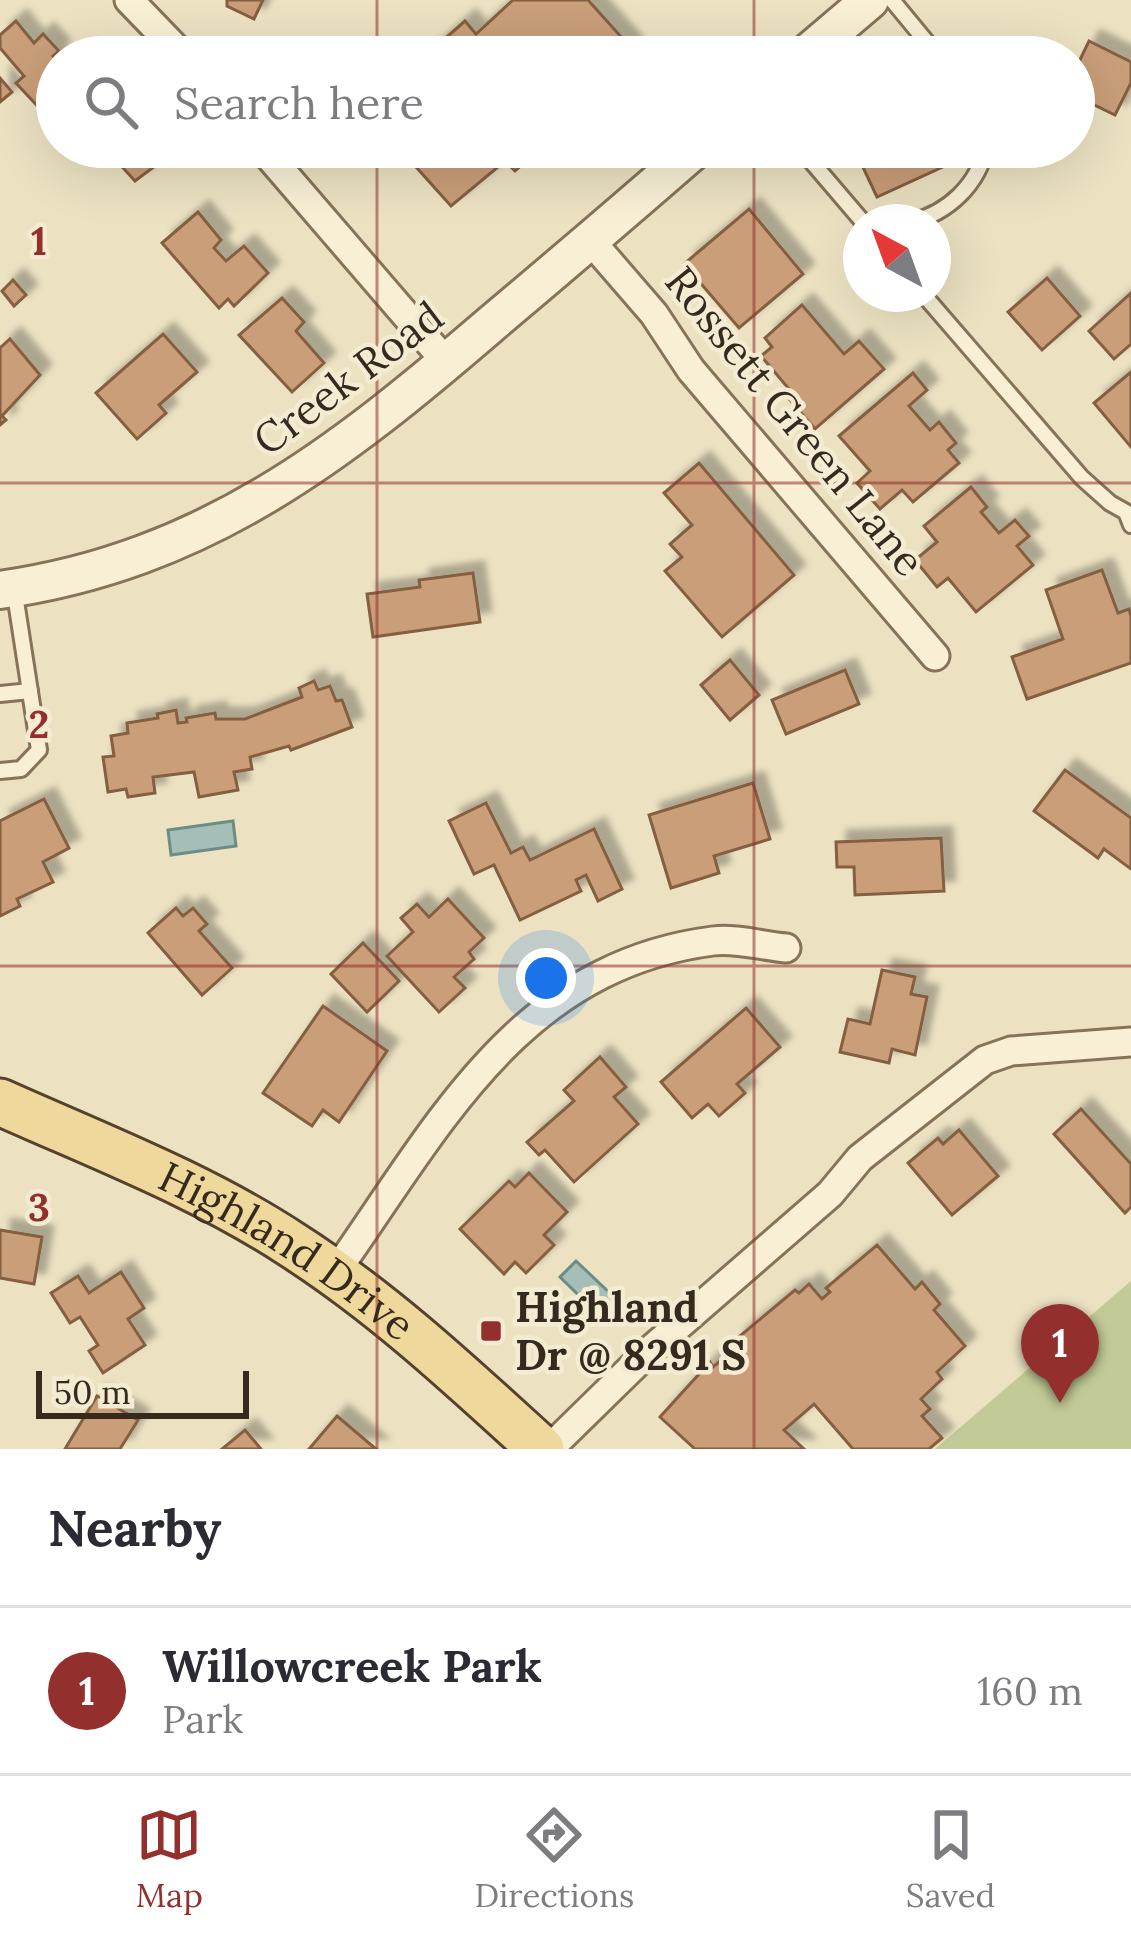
<!DOCTYPE html>
<style>
body{margin:0;font-family:Lora,serif;background:#f2f2f3;color:#2b2b33}
.compass{position:absolute;left:843px;top:204px;width:108px;height:108px;border-radius:50%;background:#fff;box-shadow:0 12px 48px #0002;rotate:319deg}
.scale{position:absolute;left:36px;bottom:30px;width:213px;box-sizing:border-box;padding-left:12px;border:6px solid #362a1e;border-top:0;font-size:33px;line-height:42px;white-space:nowrap;color:#362a1e;-webkit-text-stroke:9px #f4ecd2;paint-order:stroke}
.you{position:absolute;left:546px;top:978px;width:42px;height:42px;margin:-30px;border:9px solid #fff;border-radius:50%;background:#1a73e8;box-shadow:0 0 0 18px #1a73e833}
.badge{display:grid;place-items:center;width:78px;height:78px;border-radius:50%;background:#932f2c;color:#fff;font-size:39px;font-weight:700}
.pin{position:absolute;translate:-50% -99px;filter:drop-shadow(0 3px 6px #0008)}
.pin::after{content:'';position:absolute;top:63px;width:42px;height:36px;background:inherit;clip-path:polygon(0 0,100% 0,50% 100%)}
.list{margin:0;padding:0;list-style:none}
h2{display:flex;justify-content:space-between;align-items:center;height:156px;margin:0;padding:0 48px;font-size:51px}
h2 small{font-size:39px;font-weight:400;color:#7c7c81}
.list li{display:grid;grid-template-columns:78px 1fr auto;gap:36px;align-items:center;box-sizing:border-box;height:168px;padding:0 48px;border-top:3px solid #e1e1e2}
.list b{display:block;font-size:45px;white-space:nowrap}
.list p{margin:0;font-size:39px;white-space:nowrap;color:#7c7c81}
.list em{font-size:39px;font-style:normal;color:#7c7c81}
.icon{flex:none;width:66px;height:66px;fill:none;stroke:currentColor;stroke-width:2;stroke-linecap:round;stroke-linejoin:round}
.map{position:relative;flex:none;width:1131px;height:1449px;overflow:hidden}
.search{position:absolute;background:#fff;box-shadow:0 12px 48px #0002;left:36px;right:36px;top:36px;height:132px;display:flex;align-items:center;gap:30px;box-sizing:border-box;padding:0 42px;border-radius:66px;color:#7c7c81;font-size:45px}
.sheet{height:324px;background:#fff}
nav{display:flex;justify-content:space-around;align-items:center;box-sizing:border-box;height:168px;border-top:3px solid #e1e1e2;background:#fff;font-size:33px;color:#7c7c81}
nav a{display:grid;justify-items:center;gap:6px}
nav .on{color:#932f2c}
.map>svg:first-child{display:block}
</style>
<div class="map">
<svg width="1131" height="1449" viewBox="0 0 1131 1449">
<defs>
<filter id="shadow"><feDropShadow dx="11" dy="-11" stdDeviation="3" flood-color="#0004"/></filter>
</defs>
<rect width="100%" height="100%" fill="#ece2c2"/>
<path fill="#c2ca97" d="M1131,1281V1449H935Z"/>
<g fill="#a5bfb8" stroke="#6c8d86" stroke-width="3">
<path d="M233,821L236,846L171,855L168,830Z"/>
<path d="M576,1261L615,1298L599,1315L560,1277Z"/>
</g>
<g fill="#ca9e79" stroke="#845e41" stroke-width="3" filter="url(#shadow)">
<path d="M227,0H263L254,19L227,6Z"/>
<path d="M513,0H588L632,49L623,57H424L465,21L476,34Z"/>
<path d="M16,21L34,43L43,34L59,51L53,56L57,60V100L43,112L16,83L24,76L0,48V35Z"/>
<path d="M1089,41L1131,62V83L1115,115L1074,95V72Z"/>
<path d="M0,78L12,92L0,102Z"/>
<path d="M104,147H145L159,163L135,181Z"/>
<path d="M398,147H542L515,171L505,161L451,206Z"/>
<path d="M890,147H954L960,159L877,197L860,161Z"/>
<path d="M749,209L803,274L739,328L684,264Z"/>
<path d="M198,212L221,240L214,248L226,261L244,246L268,273L234,306L228,299L219,308L162,243Z"/>
<path d="M1047,278L1080,316L1042,350L1008,312Z"/>
<path d="M13,280L26,295L14,306L2,291Z"/>
<path d="M1131,293V344L1114,359L1089,331Z"/>
<path d="M282,298L304,322L296,331L324,363L292,392L239,335Z"/>
<path d="M802,305L844,354L859,341L884,369L815,429L784,393L789,389L761,356L772,347L765,338Z"/>
<path d="M163,334L197,372L159,405L166,413L137,439L96,393Z"/>
<path d="M10,339L40,375L2,416L6,420L0,425V348Z"/>
<path d="M1131,372V447L1094,403Z"/>
<path d="M913,373L927,390L909,406L930,430L939,422L956,443L948,450L959,463L913,502L902,490L880,509L857,483L870,471L839,436Z"/>
<path d="M699,463L794,575L722,637L665,571L682,557L670,544L692,525L664,493Z"/>
<path d="M971,487L987,507L981,512L999,533L1015,520L1029,536L1017,546L1033,565L976,612L948,578L937,587L915,560L937,542L924,526Z"/>
<path d="M1102,570L1118,613L1129,609L1131,616V663L1027,699L1012,657L1063,639L1046,590Z"/>
<path d="M473,573L480,622L373,637L367,594L420,587L419,580Z"/>
<path d="M730,660L759,695L730,720L701,685Z"/>
<path d="M845,670L859,704L786,734L772,700Z"/>
<path d="M314,681L318,690L330,686L336,701L342,700L352,727L291,750L289,746L250,757L252,769L234,772L238,790L199,797L194,772L153,777L155,793L128,797L126,789L108,792L103,757L114,756L111,736L128,733L127,723L158,718L157,714L176,710L178,723L187,722L186,718L215,713L216,719H245L302,697L299,688Z"/>
<path d="M1065,770L1131,818V869L1104,849L1098,858L1034,811Z"/>
<path d="M753,783L770,839L714,856L719,873L671,888L649,815Z"/>
<path d="M44,799L69,848L43,862L53,882L17,899L20,906L0,916V821Z"/>
<path d="M486,803L511,853L523,847L530,860L594,829L622,889L598,901L586,875L576,880L581,891L520,920L494,865L474,874L449,821Z"/>
<path d="M941,838L944,891L855,895L854,867H837L836,842Z"/>
<path d="M448,899L484,938L469,952L474,959L454,977L465,988L439,1012L387,956L413,932L401,918L417,904L429,917Z"/>
<path d="M176,908L183,916L193,908L207,924L199,931L232,968L202,995L148,933Z"/>
<path d="M363,943L399,981L367,1012L331,974Z"/>
<path d="M882,970L915,977L911,994L927,997L915,1055L892,1049L889,1063L840,1052L848,1019L870,1024Z"/>
<path d="M323,1006L387,1051L339,1122L323,1110L312,1126L263,1093Z"/>
<path d="M746,1008L780,1047L737,1084L745,1093L719,1116L708,1104L692,1118L661,1082Z"/>
<path d="M600,1057L626,1087L614,1097L638,1124L574,1182L545,1150L539,1155L527,1142L574,1101L564,1090Z"/>
<path d="M1081,1109L1131,1164V1207L1125,1213L1054,1134Z"/>
<path d="M959,1130L998,1176L952,1215L908,1163L938,1138L943,1144Z"/>
<path d="M529,1173L567,1212L544,1235L554,1245L526,1273L515,1262L504,1274L460,1229L509,1181L515,1187Z"/>
<path d="M0,1230L42,1237L34,1284L0,1278Z"/>
<path d="M877,1245L915,1289L922,1282L940,1304L934,1310L965,1346L937,1372L942,1379L921,1399L930,1409L922,1416L942,1438L929,1449H853L814,1404L784,1430L804,1449H695L660,1417L710,1362L713,1367L738,1346L734,1341L795,1290L799,1293L809,1284L822,1299L830,1292L826,1288Z"/>
<path d="M121,1272L144,1308L128,1319L145,1345L103,1373L89,1351L98,1345L80,1317L70,1323L51,1293L78,1276L89,1293Z"/>
<path d="M97,1396L138,1420L120,1449H65Z"/>
<path d="M337,1416L376,1449H309Z"/>
<path d="M245,1430L261,1449H222Z"/>
</g>
<g fill="none" stroke-linecap="round" stroke-linejoin="round">
<defs>
<g id="service">
<path d="M892,0L939,57"/>
<path d="M799,147L863,222"/>
<path d="M911,222C948,213 978,185 986,147"/>
<path d="M923,294L1082,478L1110,503L1126,512L1131,525"/>
<path d="M0,694L30,691"/>
<path d="M0,771L21,769L39,750L14,588"/>
</g>
<g id="minor">
<path d="M129,0L184,57"/>
<path d="M261,147L447,363"/>
<path d="M590,240L654,314L691,370L935,656"/>
<path d="M334,1274C437,1129 517,966 713,941C735,938 763,946 786,948"/>
<path d="M549,1449L647,1353L830,1194L860,1158L985,1060L1011,1051L1131,1042"/>
</g>
<g id="tertiary">
<path d="M803,57L870,0"/>
<path d="M0,590C204,561 340,454 490,325C560,266 629,207 698,147"/>
</g>
<g id="primary">
<path id="s1" d="M0,1102C98,1146 201,1185 291,1244C382,1302 461,1376 541,1449"/>
</g>
</defs>
<use href="#service" stroke="#86735a" stroke-width="20"/>
<use href="#minor" stroke="#86735a" stroke-width="33"/>
<use href="#tertiary" stroke="#86735a" stroke-width="42"/>
<use href="#primary" stroke="#54412e" stroke-width="51"/>
<use href="#service" stroke="#f8efd5" stroke-width="14"/>
<use href="#minor" stroke="#f8efd5" stroke-width="27"/>
<use href="#tertiary" stroke="#f8efd5" stroke-width="36"/>
<use href="#primary" stroke="#efd89b" stroke-width="45"/>
</g>
<path fill="none" stroke="#932f2c" stroke-width="3" stroke-opacity="0.55" d="M377,0V57M754,0V57M377,147V1449M754,147V1449M0,483H1131M0,966H1131"/>
<rect fill="#932f2c" stroke="#f4ecd2" stroke-width="4.5" x="479" y="1319" width="24" height="24" rx="6"/>
<g text-anchor="middle" stroke-width="9" stroke-linejoin="round" paint-order="stroke">
<g font-size="42" fill="#362a1e" stroke="#f4ecd2">
<text transform="translate(348 378) rotate(-37)" y="15">Creek Road</text>
<text transform="translate(795 421) rotate(51)" y="15">Rossett Green Lane</text>
<text dy="15" stroke="none"><textPath href="#s1" startOffset="324">Highland Drive</textPath></text>
</g>
<g font-size="42" font-weight="bold" fill="#362a1e" stroke="#f4ecd2" text-anchor="start">
<text x="515" y="1322">Highland<tspan x="515" dy="48">Dr @ 8291 S</tspan></text>
</g>
</g>
<g font-size="39" text-anchor="middle" font-weight="bold" fill="#932f2c" stroke="#f4ecd2" stroke-width="9" stroke-linejoin="round" paint-order="stroke">
<text x="39" y="255">1</text>
<text x="39" y="738">2</text>
<text x="39" y="1221">3</text>
</g>
</svg>
<svg class="compass" viewBox="-18 -18 36 36"><path d="M0-13l5 13h-10z" fill="#e53935"/><path d="M0 13l5-13h-10z" fill="#7c7c81"/></svg>
<div class="scale">50 m</div>
<div class="you"></div>
<div class="pin badge" style="left:1060px;top:1403px">1</div>
<div class="search"><svg class="icon" aria-label="search" viewBox="0 0 24 24"><circle cx="10" cy="10" r="6"/><path d="M15 15l6 6"/></svg>Search here</div>
</div>
<section class="sheet">
<h2>Nearby<small></small></h2>
<ul class="list">
<li><span class="badge">1</span><div><b>Willowcreek Park</b><p>Park</p></div><em>160 m</em></li>
</ul>
</section>
<nav>
<a class="on"><svg class="icon" aria-label="map" viewBox="0 0 24 24"><path d="M3 6l6-2 6 2 6-2v14l-6 2-6-2-6 2zM9 4v14M15 6v14"/></svg>Map</a>
<a><svg class="icon" aria-label="directions" viewBox="0 0 24 24"><path d="M12 3l9 9-9 9-9-9zM9 14v-3h6M13 9l2 2-2 2"/></svg>Directions</a>
<a><svg class="icon" aria-label="saved" viewBox="0 0 24 24"><path d="M7 4h10v16l-5-4-5 4z"/></svg>Saved</a>
</nav>
